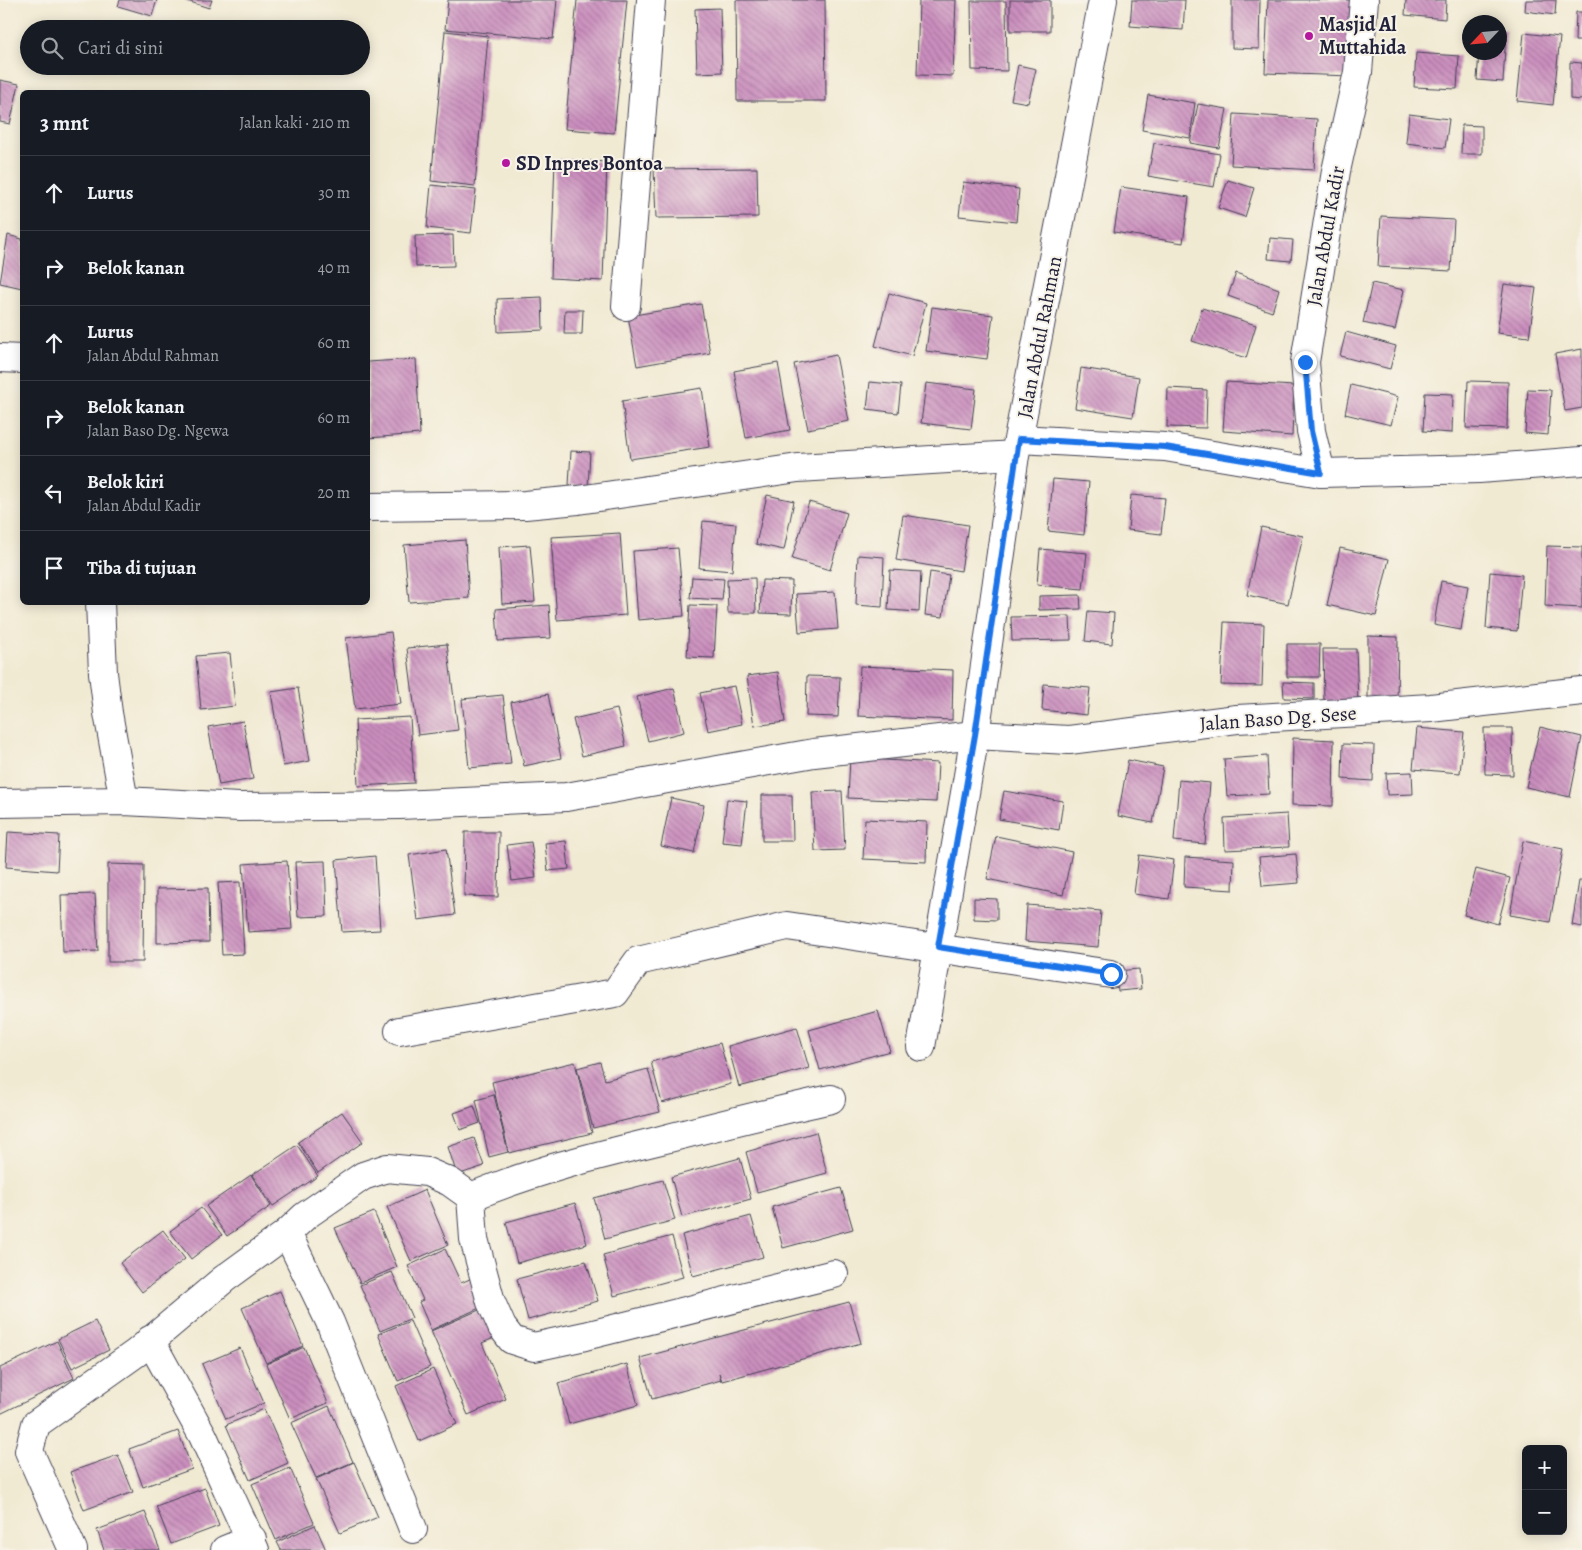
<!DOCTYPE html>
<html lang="id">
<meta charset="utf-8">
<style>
body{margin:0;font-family:Alegreya,serif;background:#242831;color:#f1f3f6}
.controls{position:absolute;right:15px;bottom:15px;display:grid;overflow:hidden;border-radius:8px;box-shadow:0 2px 12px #0003}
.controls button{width:45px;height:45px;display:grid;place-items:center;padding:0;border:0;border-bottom:1px solid #363941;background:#171b24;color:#f1f3f6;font:25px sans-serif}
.compass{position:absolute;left:1462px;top:15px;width:45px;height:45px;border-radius:50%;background:#171b24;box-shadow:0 2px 12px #0003;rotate:244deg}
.stop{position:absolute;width:15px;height:15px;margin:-11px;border:4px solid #1a73e8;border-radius:50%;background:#fff}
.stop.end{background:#1a73e8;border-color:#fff;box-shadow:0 1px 5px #0008}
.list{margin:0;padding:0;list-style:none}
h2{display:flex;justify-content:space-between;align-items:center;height:65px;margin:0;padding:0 20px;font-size:21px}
h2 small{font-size:16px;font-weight:400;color:#9ea1a6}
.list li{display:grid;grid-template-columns:32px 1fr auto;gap:15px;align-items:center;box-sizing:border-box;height:75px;padding:0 20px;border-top:1px solid #363941}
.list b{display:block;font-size:19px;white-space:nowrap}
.list p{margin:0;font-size:16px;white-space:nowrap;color:#9ea1a6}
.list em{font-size:16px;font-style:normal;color:#9ea1a6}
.icon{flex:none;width:28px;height:28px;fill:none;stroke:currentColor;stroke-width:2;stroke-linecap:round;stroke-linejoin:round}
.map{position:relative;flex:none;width:1582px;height:1550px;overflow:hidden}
.search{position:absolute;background:#171b24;box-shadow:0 2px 12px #0003;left:20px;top:20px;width:350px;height:55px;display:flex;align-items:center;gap:12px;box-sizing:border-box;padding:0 18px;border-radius:28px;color:#9ea1a6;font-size:19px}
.panel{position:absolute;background:#171b24;box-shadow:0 2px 12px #0003;left:20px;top:90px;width:350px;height:515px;border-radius:8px}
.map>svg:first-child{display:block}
</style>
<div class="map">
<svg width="1582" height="1550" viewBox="0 0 1582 1550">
<defs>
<pattern id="building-back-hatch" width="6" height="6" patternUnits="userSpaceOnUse" patternTransform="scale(1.25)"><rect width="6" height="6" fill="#cb8ebe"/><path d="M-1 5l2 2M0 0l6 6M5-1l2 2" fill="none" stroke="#a4749c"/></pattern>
</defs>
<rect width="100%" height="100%" fill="#f7f3e8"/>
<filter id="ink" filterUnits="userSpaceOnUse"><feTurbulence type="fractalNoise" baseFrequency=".02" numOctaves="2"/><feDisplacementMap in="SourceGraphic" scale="10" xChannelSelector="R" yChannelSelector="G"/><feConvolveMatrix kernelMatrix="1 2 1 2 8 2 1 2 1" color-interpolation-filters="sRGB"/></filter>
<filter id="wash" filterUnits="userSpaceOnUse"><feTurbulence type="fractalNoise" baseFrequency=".0096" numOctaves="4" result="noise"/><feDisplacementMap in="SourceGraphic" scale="20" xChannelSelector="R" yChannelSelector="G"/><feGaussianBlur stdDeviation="1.12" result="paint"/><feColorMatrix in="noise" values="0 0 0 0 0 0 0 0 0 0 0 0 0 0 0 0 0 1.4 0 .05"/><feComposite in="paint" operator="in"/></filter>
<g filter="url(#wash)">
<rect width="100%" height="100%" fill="#f1ead3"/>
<g id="blocks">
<g fill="url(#building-back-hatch)">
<path d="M120,0H157L152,16L118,6Z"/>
<path d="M184,0H212L209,8Z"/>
<path d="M448,0H557L553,39L445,29Z"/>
<path d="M577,0H627L614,133L565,129Z"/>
<path d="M736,0H825L826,101H737Z"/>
<path d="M919,0H956L953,76L917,75Z"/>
<rect x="1010" y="0" width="40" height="31"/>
<path d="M1132,0H1185L1183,30L1130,26Z"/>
<path d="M1232,0H1260L1259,49L1232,48Z"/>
<path d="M1268,0H1353L1351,76L1265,73Z"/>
<path d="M1406,0H1446L1445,19L1405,15Z"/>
<path d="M1526,0H1556L1555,15L1525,11Z"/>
<path d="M971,1H1006L1007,71L972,70Z"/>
<path d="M720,8L722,72L697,73L695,9Z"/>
<path d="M1576,12H1582V41H1575Z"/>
<path d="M1500,30L1506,31L1503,82L1477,80L1479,52H1500Z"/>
<path d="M445,31L488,36L475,186L431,181Z"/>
<path d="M1524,33L1560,37L1553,105L1517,101Z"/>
<path d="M1416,53L1459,56L1457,89L1414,87Z"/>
<path d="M1570,62L1582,63V100L1570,99Z"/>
<path d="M1018,65L1036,69L1028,103L1011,100Z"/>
<path d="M0,80L19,84L10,124L0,122Z"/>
<path d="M1148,95L1195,103L1190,138L1142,130Z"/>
<path d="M1198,104L1227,109L1219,148L1190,143Z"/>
<path d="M1234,114L1317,119L1314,170L1231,165Z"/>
<path d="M1409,114L1449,119L1445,148L1406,143Z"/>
<path d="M1462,125L1482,126V154H1461Z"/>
<path d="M1154,143L1220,154L1214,187L1148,176Z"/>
<path d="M555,159L607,162L603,281L551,278Z"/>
<path d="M757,168L758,217L656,218L654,169Z"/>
<path d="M1228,180L1254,188L1245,217L1218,208Z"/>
<path d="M963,182L1019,189L1016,222L959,216Z"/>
<path d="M431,185L476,190L471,233L427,228Z"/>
<path d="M1121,187L1189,197L1183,243L1114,232Z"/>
<path d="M1381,216L1454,220L1451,271L1378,267Z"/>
<path d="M8,235L22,239V288L0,283Z"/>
<path d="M453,235L454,266L416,267L415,236Z"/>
<path d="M1270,238L1293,240L1291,261L1268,259Z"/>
<path d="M1236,273L1279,289L1272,312L1228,296Z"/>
<path d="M1372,283L1404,290L1395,330L1363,323Z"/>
<path d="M1504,284L1536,288L1529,337L1497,333Z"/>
<path d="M889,293L926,303L912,356L875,346Z"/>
<path d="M542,297L543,330L498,332L497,299Z"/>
<path d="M701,304L710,353L637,366L628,316Z"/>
<path d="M932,307L993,315L987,359L926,351Z"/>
<path d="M1202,308L1256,325L1246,358L1192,341Z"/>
<path d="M565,310H583L582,334H564Z"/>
<path d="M1346,332L1396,346L1390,369L1340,356Z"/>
<path d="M1582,349V408L1565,411L1555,354Z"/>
<path d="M836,355L849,421L808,429L794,364Z"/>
<path d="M416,359L420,434L368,438V362Z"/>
<path d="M778,363L790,430L746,438L734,371Z"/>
<path d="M1081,368L1139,377L1133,417L1075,408Z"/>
<path d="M1468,381L1508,382L1507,429L1466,428Z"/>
<path d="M870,382L901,385L898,413L867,409Z"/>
<path d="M1226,382L1294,386L1292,436L1223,431Z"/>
<path d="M926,383L976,389L971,429L921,423Z"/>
<path d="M1351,385L1398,397L1391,425L1345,414Z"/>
<path d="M702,388L710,447L630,459L622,401Z"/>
<path d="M1168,388L1207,390L1206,428L1167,427Z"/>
<path d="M1528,389L1551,390L1548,435L1525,433Z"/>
<path d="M1425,393L1453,394L1452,433L1423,431Z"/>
<path d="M571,451L590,452L588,487L569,485Z"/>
<path d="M1053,479L1089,482L1084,535L1048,531Z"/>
<path d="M767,495L794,501L784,550L756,544Z"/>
<path d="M1131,495L1165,498L1161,534L1128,530Z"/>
<path d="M809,502L847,513L830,570L792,559Z"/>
<path d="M903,515L968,525L961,571L896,560Z"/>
<path d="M703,521L736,524L732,571L699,568Z"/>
<path d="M1261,527L1303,536L1288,604L1247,595Z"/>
<path d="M620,533L626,615L557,620L551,537Z"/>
<path d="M465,540L469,598L409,602L404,545Z"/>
<path d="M530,545L535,602L502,604L499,547Z"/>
<path d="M1547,546L1582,547V608L1545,606Z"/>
<path d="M678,548L684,616L638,620L633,551Z"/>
<path d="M1340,548L1389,559L1376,616L1327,605Z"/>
<path d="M1040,549L1087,553L1083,589L1037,585Z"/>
<path d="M858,555L884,557L882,607L856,605Z"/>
<path d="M890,570L921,572L919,612L888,610Z"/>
<path d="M930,572L949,575L943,617L925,615Z"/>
<path d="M1490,572L1522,575L1517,631L1486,628Z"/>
<path d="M692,577L724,579L722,600L690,598Z"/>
<path d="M755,578L756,613H728L727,579Z"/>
<path d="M762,580L792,581L791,614L760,613Z"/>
<path d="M1441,581L1468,586L1461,630L1434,625Z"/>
<path d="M835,592L838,629L799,632L796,594Z"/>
<path d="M1080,595L1081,609L1039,610V596Z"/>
<path d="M549,605L551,638L498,641L496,609Z"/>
<path d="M690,605L717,606L714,658L687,657Z"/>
<path d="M1088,611L1114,613L1112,644L1085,641Z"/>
<path d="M1070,616L1071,640L1012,641L1011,617Z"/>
<path d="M1224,622L1264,624L1262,686L1221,685Z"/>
<path d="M391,632L401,704L355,709L346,638Z"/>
<path d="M1368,636L1398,637L1397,701H1368Z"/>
<path d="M447,644L458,730L418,735L407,648Z"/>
<path d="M1287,644H1320L1319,677H1287Z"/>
<path d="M1323,649H1356L1358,702H1324Z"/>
<path d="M230,653L235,706L201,710L196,656Z"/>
<path d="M860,666L953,670L952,720L858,716Z"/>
<path d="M778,672L785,722L754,726L747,676Z"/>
<path d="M807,676L840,677L838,717L806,716Z"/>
<path d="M1283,682L1314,683V699L1284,698Z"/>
<path d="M1044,684L1090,688L1087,715L1042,710Z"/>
<path d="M734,686L742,724L708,731L700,693Z"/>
<path d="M298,688L310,761L283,766L271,692Z"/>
<path d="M674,688L684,732L648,741L637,697Z"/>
<path d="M548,694L561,758L524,766L511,702Z"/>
<path d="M503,695L511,764L469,768L462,699Z"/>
<path d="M617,709L626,746L582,756L573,719Z"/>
<path d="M410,717L414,783L358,786L355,720Z"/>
<path d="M243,721L253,779L219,785L208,727Z"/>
<path d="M1540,727L1582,737L1570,797L1526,787Z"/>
<path d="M1417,728L1464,732L1460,773L1413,769Z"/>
<path d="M1484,728H1512L1513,775L1485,774Z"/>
<path d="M1293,738L1334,740L1333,806L1292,805Z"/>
<path d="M1343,744L1374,745L1373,781L1342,779Z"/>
<path d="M1267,756L1269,794L1227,796L1224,759Z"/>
<path d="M850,758L938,763L936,802L848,798Z"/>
<path d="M1128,760L1163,767L1153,823L1118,816Z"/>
<path d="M1412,772L1413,794L1387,795L1386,773Z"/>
<path d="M1179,780L1210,783L1205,844L1174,841Z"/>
<path d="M842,791L845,850L815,851L812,792Z"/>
<path d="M1004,791L1063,801L1059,830L999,819Z"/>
<path d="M762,795H792L793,841H762Z"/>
<path d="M671,798L704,805L694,853L661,846Z"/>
<path d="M727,799L747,801L742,844L722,842Z"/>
<path d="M1287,814L1289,847L1225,850L1224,818Z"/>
<path d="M865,819L927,822L926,862L863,859Z"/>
<path d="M8,832L59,835L57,871L6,867Z"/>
<path d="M465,832H499L498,897L464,896Z"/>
<path d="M996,836L1072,852L1063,895L987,879Z"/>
<path d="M566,841L569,869L548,871L545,843Z"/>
<path d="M1523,841L1563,849L1550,922L1510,915Z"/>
<path d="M531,842L536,878L512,881L507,845Z"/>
<path d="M446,849L455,915L418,920L409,855Z"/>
<path d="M1296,854L1299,883L1262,886L1259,857Z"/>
<path d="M1139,855L1174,860L1169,899L1134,894Z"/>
<path d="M375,856L380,930L342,932L336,860Z"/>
<path d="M1185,857L1234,860L1233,890L1184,887Z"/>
<path d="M287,861L292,929L248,932L243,864Z"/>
<path d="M325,861L327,916L298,917L295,862Z"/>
<path d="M108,864L144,865L143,962H108Z"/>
<path d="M1476,869L1510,878L1498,924L1464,915Z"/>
<path d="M1579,881H1582V927L1572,925Z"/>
<path d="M240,882L244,954L222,955L218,883Z"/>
<path d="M208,888L209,942L157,943V889Z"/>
<path d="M95,894L98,951L63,952L61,895Z"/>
<path d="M974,898L997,899V920L974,919Z"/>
<path d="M1027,905L1101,911L1098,947L1025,941Z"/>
<path d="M1139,969L1141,989L1118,991L1116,971Z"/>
<path d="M878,1011L890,1051L820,1070L809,1030Z"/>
<path d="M797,1027L809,1068L739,1087L728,1046Z"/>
<path d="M720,1043L731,1084L662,1103L651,1062Z"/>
<path d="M575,1062L592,1133L509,1153L492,1082Z"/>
<path d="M600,1062L605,1080L648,1069L660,1112L593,1128L577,1068Z"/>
<path d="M494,1095L508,1152L489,1157L476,1100Z"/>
<path d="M474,1106L480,1123L460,1130L454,1113Z"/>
<path d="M342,1112L363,1142L318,1173L298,1142Z"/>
<path d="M816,1132L827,1173L757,1192L746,1152Z"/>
<path d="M474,1138L484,1166L457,1175L448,1147Z"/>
<path d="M297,1145L318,1176L273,1206L252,1175Z"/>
<path d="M740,1158L751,1199L682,1217L671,1177Z"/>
<path d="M251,1175L271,1206L227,1236L206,1206Z"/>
<path d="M663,1180L675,1220L605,1239L594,1198Z"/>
<path d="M841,1188L853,1229L783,1248L772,1207Z"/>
<path d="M425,1190L448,1245L411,1261L387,1207Z"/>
<path d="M575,1203L587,1244L517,1263L506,1222Z"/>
<path d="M201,1208L222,1235L191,1259L170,1231Z"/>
<path d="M374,1212L397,1267L360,1283L335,1228Z"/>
<path d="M751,1216L763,1257L693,1276L682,1235Z"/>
<path d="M163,1230L185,1259L142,1292L120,1263Z"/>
<path d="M672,1236L683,1277L614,1296L603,1255Z"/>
<path d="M445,1249L461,1283L474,1277L486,1305L431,1330L419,1302L423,1300L408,1266Z"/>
<path d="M586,1261L598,1301L528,1320L517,1279Z"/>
<path d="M392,1272L412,1318L380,1331L360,1285Z"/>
<path d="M280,1291L303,1346L266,1363L242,1308Z"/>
<path d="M849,1302L861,1343L722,1381L719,1373L721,1380L652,1399L640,1358Z"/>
<path d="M486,1307L499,1336L482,1343L506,1399L468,1415L431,1331Z"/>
<path d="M95,1321L109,1350L72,1368L58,1339Z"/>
<path d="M410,1321L430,1367L398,1381L378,1334Z"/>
<path d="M57,1341L74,1378L0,1414V1368Z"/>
<path d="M304,1347L328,1403L290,1419L266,1364Z"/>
<path d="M240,1348L264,1403L226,1419L202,1364Z"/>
<path d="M627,1364L638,1405L569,1424L558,1383Z"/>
<path d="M433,1369L457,1424L419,1441L396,1386Z"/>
<path d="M329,1406L353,1462L316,1478L291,1423Z"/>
<path d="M264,1409L288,1463L250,1480L226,1425Z"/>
<path d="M178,1431L192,1469L143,1487L129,1449Z"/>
<path d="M118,1455L133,1492L84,1510L70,1472Z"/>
<path d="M354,1462L378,1517L340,1533L316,1479Z"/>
<path d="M290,1468L314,1523L276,1540L252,1484Z"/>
<path d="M205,1488L219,1526L171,1544L156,1506Z"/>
<path d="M145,1512L160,1550H104L97,1530Z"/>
<path d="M315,1525L326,1550H281L277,1542Z"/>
</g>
</g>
</g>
<g filter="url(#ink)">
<use href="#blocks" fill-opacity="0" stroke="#414052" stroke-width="1"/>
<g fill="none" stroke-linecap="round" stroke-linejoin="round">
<defs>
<g id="street">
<path d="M626,306L651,0"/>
<path d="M0,358L22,359"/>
<path d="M1019,439L1165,447L1321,473L1479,469L1582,461"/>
<path d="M1321,473L1311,431L1305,362L1336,171L1358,72L1364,0"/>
<path d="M368,507L525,505L578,500L798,468L1015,455"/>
<path d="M100,602L103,673L108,713L124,801"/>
<path d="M0,803L124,801L239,807L400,805L566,797L814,753L975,735L1069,740L1237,719L1431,708L1582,691"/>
<path d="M399,1031L615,993L638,961L787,926L1111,974"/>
<path d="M921,1047L975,735L1015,455L1103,0"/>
<path d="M471,1197L474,1239L491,1302L502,1327L512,1340L534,1347L585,1336L834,1274"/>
<path d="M287,1233L330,1322L413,1529"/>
<path d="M150,1340L203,1436L255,1550"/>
<path d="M73,1550L29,1451L36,1424L136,1353L224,1279L287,1233L305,1216L363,1176L387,1168L427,1172L450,1182L471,1197C530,1172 591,1157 653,1142C712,1127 771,1112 831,1099"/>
<path d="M225,1550L252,1539"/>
</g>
</defs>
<use href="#street" stroke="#414052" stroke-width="30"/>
<use href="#street" stroke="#fff" stroke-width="28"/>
</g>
</g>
<g fill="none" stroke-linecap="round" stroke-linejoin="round" filter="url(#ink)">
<path stroke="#1a73e8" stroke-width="6" d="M1111,974L938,947L975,735L1019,439L1165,447L1321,473L1311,431L1305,362"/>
</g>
<g fill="#b5179e" stroke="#f7f3e8" stroke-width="2">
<circle cx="1309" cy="36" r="5"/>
<circle cx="506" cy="163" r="5"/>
</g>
<g text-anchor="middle" stroke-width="4" stroke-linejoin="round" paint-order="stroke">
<g font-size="20" font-weight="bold" fill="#22223b" stroke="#f7f3e8" text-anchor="start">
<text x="1319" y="31">Masjid Al<tspan x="1319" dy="23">Muttahida</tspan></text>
<text x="516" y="170">SD Inpres Bontoa</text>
</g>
<g font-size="20" fill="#22223b" stroke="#f7f3e8">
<text transform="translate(1325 236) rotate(-80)" y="7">Jalan Abdul Kadir</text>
<text transform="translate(1039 337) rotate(-79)" y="7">Jalan Abdul Rahman</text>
<text transform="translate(1278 718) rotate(-4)" y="7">Jalan Baso Dg. Sese</text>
</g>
</g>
</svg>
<div class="controls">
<button>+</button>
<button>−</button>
</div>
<svg class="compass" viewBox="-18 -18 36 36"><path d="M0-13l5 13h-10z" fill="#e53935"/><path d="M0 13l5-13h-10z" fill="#9ea1a6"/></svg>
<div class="stop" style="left:1111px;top:974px"></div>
<div class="stop end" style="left:1305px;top:362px"></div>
<div class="search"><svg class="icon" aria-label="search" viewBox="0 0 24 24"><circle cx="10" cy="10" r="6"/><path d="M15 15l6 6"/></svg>Cari di sini</div>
<section class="panel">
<h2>3 mnt<small>Jalan kaki · 210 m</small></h2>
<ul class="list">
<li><svg class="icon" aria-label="ahead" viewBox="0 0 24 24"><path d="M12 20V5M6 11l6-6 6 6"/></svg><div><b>Lurus</b></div><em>30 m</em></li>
<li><svg class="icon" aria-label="right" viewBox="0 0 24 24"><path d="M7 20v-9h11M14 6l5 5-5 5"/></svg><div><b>Belok kanan</b></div><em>40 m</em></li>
<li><svg class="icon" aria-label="ahead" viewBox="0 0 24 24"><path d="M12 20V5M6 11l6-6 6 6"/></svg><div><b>Lurus</b><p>Jalan Abdul Rahman</p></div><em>60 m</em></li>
<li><svg class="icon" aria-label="right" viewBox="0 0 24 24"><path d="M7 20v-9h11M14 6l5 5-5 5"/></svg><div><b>Belok kanan</b><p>Jalan Baso Dg. Ngewa</p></div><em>60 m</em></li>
<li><svg class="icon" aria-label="left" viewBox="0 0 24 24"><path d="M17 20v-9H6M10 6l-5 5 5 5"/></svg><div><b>Belok kiri</b><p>Jalan Abdul Kadir</p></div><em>20 m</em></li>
<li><svg class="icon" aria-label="arrive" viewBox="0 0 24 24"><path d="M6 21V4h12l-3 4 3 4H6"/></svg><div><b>Tiba di tujuan</b></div></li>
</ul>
</section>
</div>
